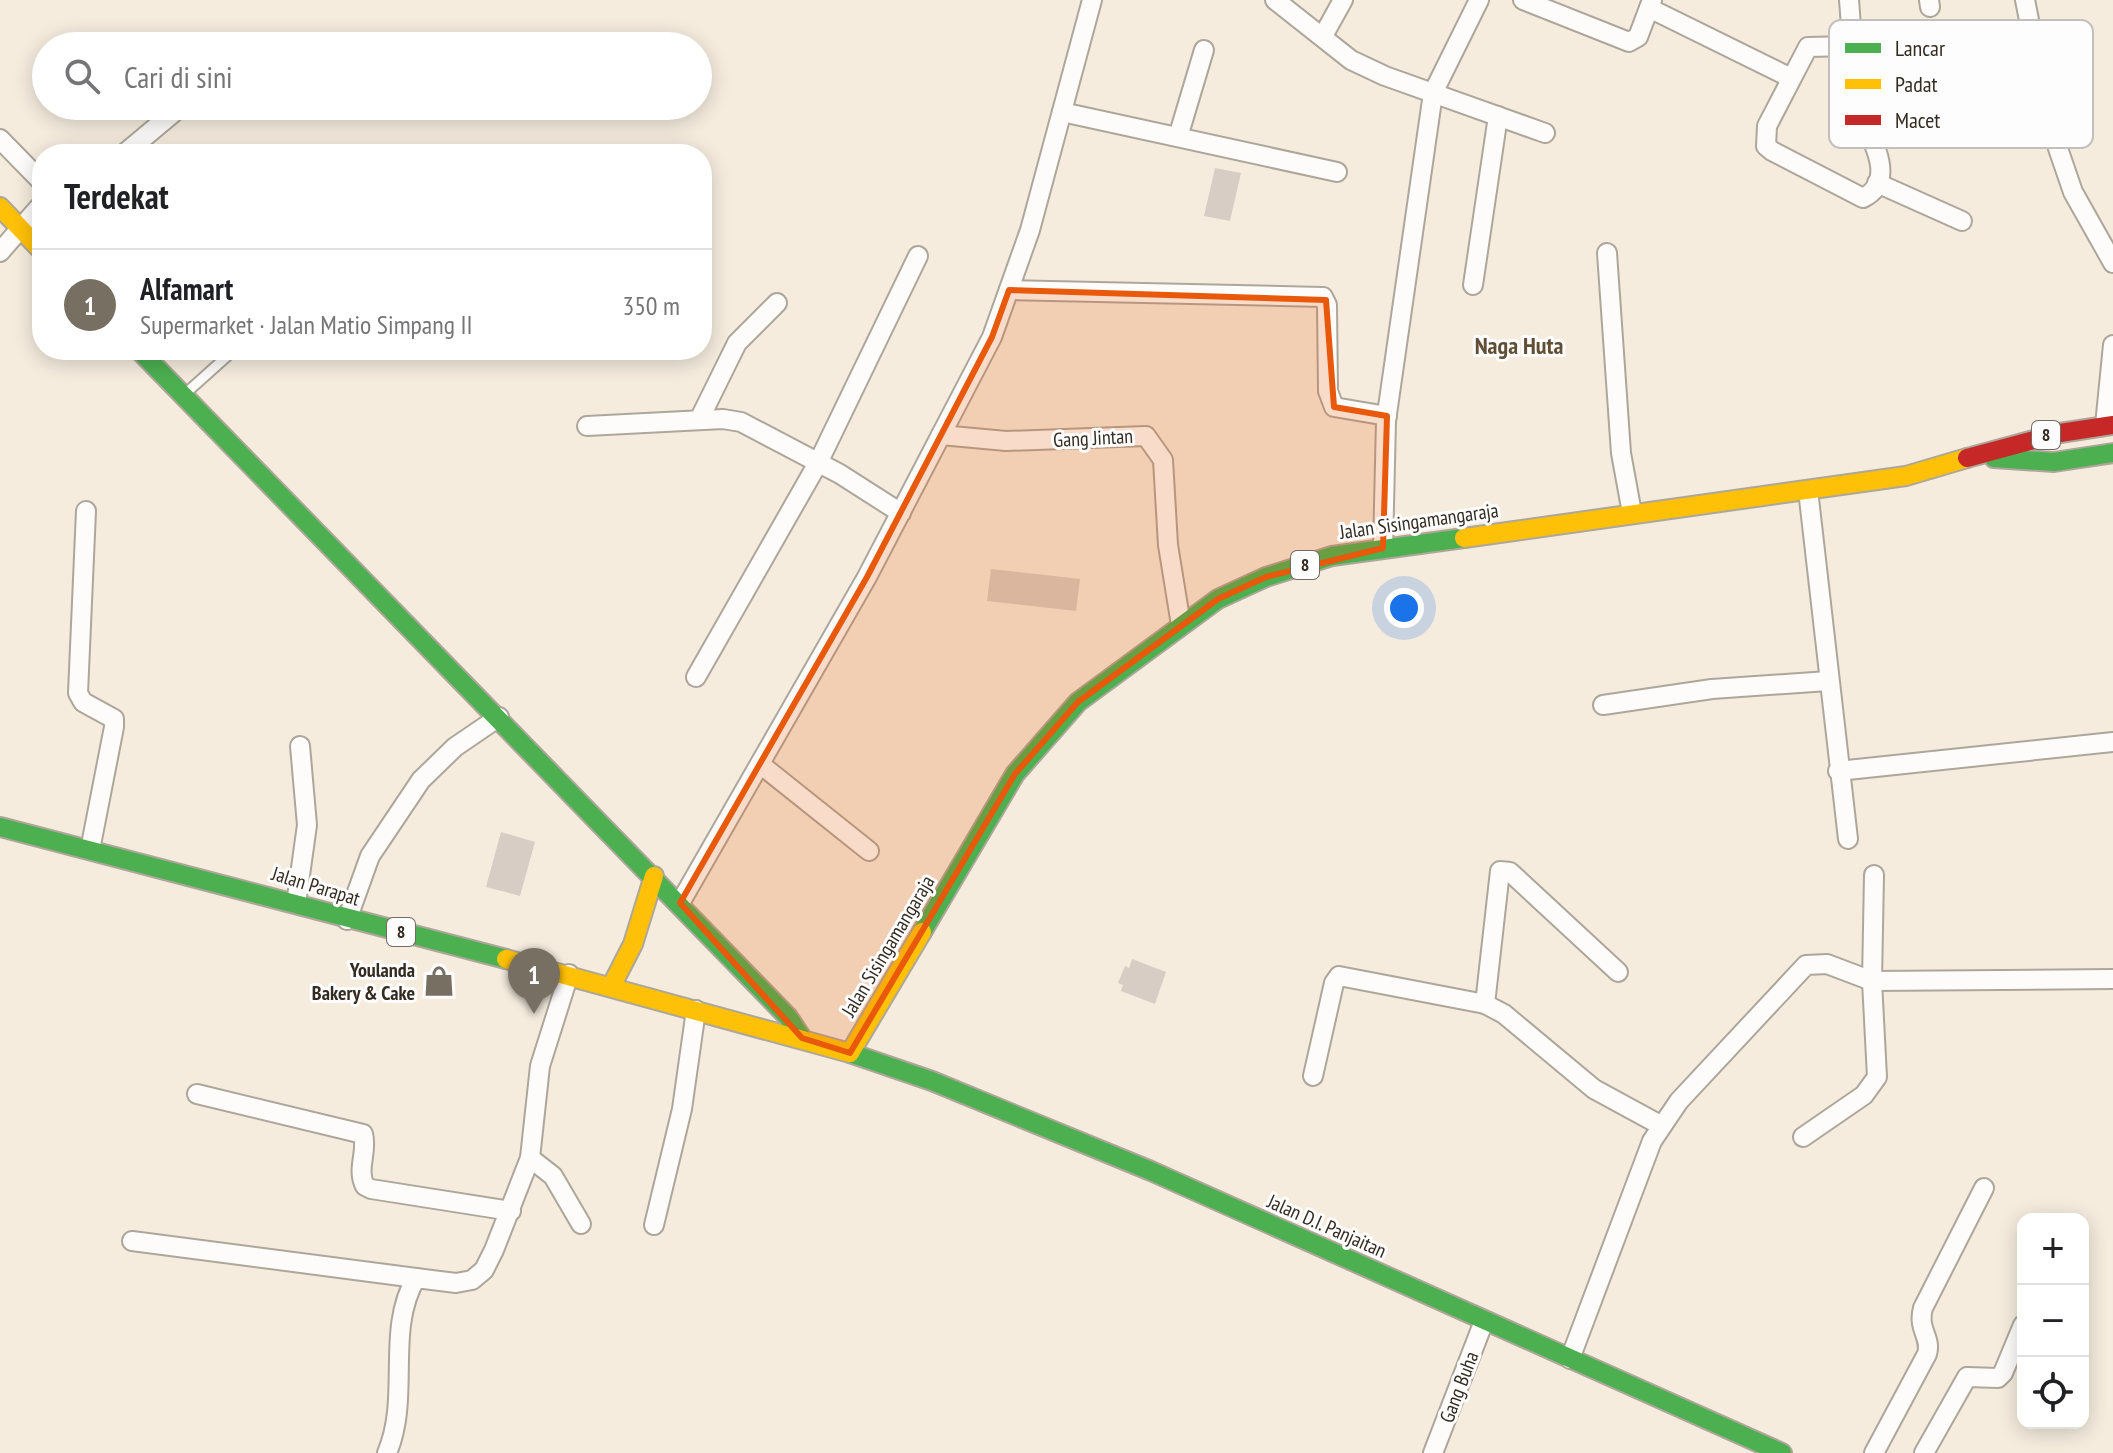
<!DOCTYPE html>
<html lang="id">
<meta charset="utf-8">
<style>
body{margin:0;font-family:"PT Sans Narrow",sans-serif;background:#f6f6f6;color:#202124}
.controls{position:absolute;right:24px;bottom:24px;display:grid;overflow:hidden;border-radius:16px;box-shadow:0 4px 20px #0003}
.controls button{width:72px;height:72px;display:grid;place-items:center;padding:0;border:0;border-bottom:2px solid #e0e0e0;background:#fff;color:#202124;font:40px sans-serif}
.you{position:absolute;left:1404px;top:608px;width:28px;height:28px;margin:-20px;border:6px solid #fff;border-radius:50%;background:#1a73e8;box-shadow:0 0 0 12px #1a73e833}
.badge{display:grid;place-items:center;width:52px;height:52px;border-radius:50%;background:#786f63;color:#fff;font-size:26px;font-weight:700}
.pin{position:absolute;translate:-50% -66px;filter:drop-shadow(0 2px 4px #0008)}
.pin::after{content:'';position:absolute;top:42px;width:28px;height:24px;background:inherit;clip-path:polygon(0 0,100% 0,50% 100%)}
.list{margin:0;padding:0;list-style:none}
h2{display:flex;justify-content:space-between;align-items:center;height:104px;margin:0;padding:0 32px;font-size:34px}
h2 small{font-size:26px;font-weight:400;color:#757577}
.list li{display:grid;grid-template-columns:52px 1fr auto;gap:24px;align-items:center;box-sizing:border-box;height:112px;padding:0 32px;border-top:2px solid #e0e0e0}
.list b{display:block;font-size:30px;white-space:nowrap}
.list p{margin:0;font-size:26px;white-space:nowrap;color:#757577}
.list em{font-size:26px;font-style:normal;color:#757577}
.icon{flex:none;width:44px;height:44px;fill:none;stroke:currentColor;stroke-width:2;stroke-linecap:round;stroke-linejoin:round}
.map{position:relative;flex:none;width:2113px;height:1453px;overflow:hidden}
.search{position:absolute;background:#fff;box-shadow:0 4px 20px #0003;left:32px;top:32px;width:680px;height:88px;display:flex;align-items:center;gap:20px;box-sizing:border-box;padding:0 28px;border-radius:44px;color:#757577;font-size:30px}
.panel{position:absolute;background:#fff;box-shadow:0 4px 20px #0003;left:32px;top:144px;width:680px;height:216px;border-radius:32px}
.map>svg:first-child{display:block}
</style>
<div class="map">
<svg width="2113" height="1453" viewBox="0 0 2113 1453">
<rect width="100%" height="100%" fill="#f5ecde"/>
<g fill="#d8cdc5">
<path d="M1215,168L1241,173L1230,221L1204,216Z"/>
<path d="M991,569L1080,579L1076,611L987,601Z"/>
<path d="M501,832L535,842L520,896L486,887Z"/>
<path d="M1132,959L1166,972L1155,1004L1121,991L1123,985L1118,983L1125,966L1129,968Z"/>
</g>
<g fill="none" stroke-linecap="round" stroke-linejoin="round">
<defs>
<path id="lane" d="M186,393L234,350"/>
<g id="street">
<path d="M1275,0L1351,60L1385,76L1545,133"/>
<path d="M1523,0L1629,42L1638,37L1652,0"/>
<path d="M1849,0C1852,33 1852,68 1857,101C1860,124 1904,178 1863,198L1772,151L1766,146L1767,126L1808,47L1852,46"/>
<path d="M1929,0L1930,7"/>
<path d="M2025,0L2050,125L2073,192L2113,263"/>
<path d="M1649,8L1791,78"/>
<path d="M1323,36L1343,0"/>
<path d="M1062,112L1337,172"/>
<path d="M1178,137L1204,50"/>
<path d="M0,139L42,182"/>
<path d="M124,154L173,113"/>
<path d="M1877,183L1962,221"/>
<path d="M0,252L42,204"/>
<path d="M1607,253L1621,453L1632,513"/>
<path d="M1473,285L1498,116"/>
<path d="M1009,290L1323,297L1327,305L1328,391L1334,407L1387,416"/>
<path d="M699,420L737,343L777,303"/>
<path d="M2105,425L2113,345"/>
<path d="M587,426L723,419L741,422L840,474L901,513"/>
<path d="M941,435L1006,441L1146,436L1163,460L1168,545L1181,625"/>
<path d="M1808,490L1848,839"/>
<path d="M86,511L78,693L83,702L114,719V727L90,850"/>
<path d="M1383,548L1386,421L1433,93L1479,0"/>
<path d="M696,677L818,463L918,256"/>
<path d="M1603,705L1712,689L1828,681"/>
<path d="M760,764L869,851"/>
<path d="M1838,771L2113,742"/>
<path d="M680,903L867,577L992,337L1030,230L1092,0"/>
<path d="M296,904L307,825L300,746"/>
<path d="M347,920L370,856L421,780L455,747L499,717"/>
<path d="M1618,972L1510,872L1500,871L1485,1004L1504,1014L1594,1089L1662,1126"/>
<path d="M1313,1076L1334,983L1339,976L1485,1004"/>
<path d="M197,1094L363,1134C368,1152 356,1169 365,1186L371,1189L511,1211"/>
<path d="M1803,1137L1864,1095L1877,1077L1872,981L1874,875"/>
<path d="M530,1158L553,1176L581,1224"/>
<path d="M654,1225L682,1109L696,1010"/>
<path d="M132,1241L416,1278"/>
<path d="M1570,1359L1652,1141L1679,1101L1806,965L1827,964L1872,981L2113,979"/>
<path d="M387,1453C411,1397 385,1330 416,1278L456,1283L472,1280L484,1270L494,1250L530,1158L540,1066L569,974"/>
<path d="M1433,1453L1484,1321"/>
<path d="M1874,1453L1927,1354C1932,1337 1917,1330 1923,1308L1984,1188"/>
<path d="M1924,1453L1967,1377L1998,1378L2003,1373L2023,1325"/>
</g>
<g id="fast">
<path d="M139,350L788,1017L802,1038"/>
<path d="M1994,458L2054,462L2113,453"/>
<path d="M0,827L506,959"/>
<path d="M922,932L1015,774L1078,702L1218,599L1266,577L1332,556L1464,538"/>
<path d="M850,1053L932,1081L1151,1171L1782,1453"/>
</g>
<g id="slow">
<path d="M0,207L42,251"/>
<path d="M1464,538L1906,476L1967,458"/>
<path d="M506,959L850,1053L922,932"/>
<path d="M612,985L633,944L654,876"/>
</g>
<path id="jam" d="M1967,458L2060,433L2113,425"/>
</defs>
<use href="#lane" stroke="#ada69a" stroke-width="13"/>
<use href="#street" stroke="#ada69a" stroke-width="22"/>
<use href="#fast" stroke="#ada69a" stroke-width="22"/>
<use href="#slow" stroke="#ada69a" stroke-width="22"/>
<use href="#jam" stroke="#ada69a" stroke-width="22"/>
<use href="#lane" stroke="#fefcfa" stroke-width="9"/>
<use href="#street" stroke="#fefcfa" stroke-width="18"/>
<use href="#fast" stroke="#4caf50" stroke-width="18"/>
<use href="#slow" stroke="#ffc107" stroke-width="18"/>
<use href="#jam" stroke="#c62828" stroke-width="18"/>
</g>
<path fill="#e8590c" fill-opacity="0.2" stroke="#e8590c" stroke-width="6" stroke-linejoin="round" d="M1009,290L1326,300L1334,407L1387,416L1383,548L1266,577L1218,599L1078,702L1015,774L850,1053L802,1038L680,903L867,577L992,337Z"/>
<defs>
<symbol id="shop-bare" viewBox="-9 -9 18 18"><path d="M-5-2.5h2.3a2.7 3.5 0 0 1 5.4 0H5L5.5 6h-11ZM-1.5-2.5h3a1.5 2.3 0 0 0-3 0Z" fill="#786f63" stroke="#fdfdfd" stroke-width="2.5" paint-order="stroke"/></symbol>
</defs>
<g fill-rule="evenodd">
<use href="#shop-bare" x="417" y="959" width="44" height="44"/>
</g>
<g text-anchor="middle" stroke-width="6" stroke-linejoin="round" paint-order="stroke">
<g fill="#fdfdfd" stroke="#706b63" stroke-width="2">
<rect x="2032" y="421" width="28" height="28" rx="6"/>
<rect x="1291" y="551" width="28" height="28" rx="6"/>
<rect x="387" y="918" width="28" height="28" rx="6"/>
</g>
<g font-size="18" font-weight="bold" fill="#342c21">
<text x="2046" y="441">8</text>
<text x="1305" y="571">8</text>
<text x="401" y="938">8</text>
</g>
<g font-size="20" fill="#342c21" stroke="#fdfdfd">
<text transform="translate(1093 438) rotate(-3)" y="7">Gang Jintan</text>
<text transform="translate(1419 521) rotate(-8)" y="7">Jalan Sisingamangaraja</text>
<text transform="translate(316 886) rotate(17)" y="7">Jalan Parapat</text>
<text transform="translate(888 946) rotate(-59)" y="7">Jalan Sisingamangaraja</text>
<text transform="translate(1327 1226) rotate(24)" y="7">Jalan D.I. Panjaitan</text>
<text transform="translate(1459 1387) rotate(-69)" y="7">Gang Buha</text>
</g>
<g font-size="20" font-weight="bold" fill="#342c21" stroke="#fdfdfd" text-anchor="end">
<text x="415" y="977">Youlanda<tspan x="415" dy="23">Bakery &amp; Cake</tspan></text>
</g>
<g font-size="24" font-weight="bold" fill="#604f35" stroke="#fdfdfd">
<text x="1519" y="354">Naga Huta</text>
</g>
</g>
<rect x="1829" y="20" width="264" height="128" rx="12" fill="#fdfdfd" stroke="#c1bebb" stroke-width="2"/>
<rect x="1845" y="43" width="36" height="10" fill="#4caf50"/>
<rect x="1845" y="79" width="36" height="10" fill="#ffc107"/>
<rect x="1845" y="115" width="36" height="10" fill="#c62828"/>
<g font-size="22" fill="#342c21">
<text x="1895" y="56">Lancar</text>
<text x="1895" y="92">Padat</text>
<text x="1895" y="128">Macet</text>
</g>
</svg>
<div class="controls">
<button>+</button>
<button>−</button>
<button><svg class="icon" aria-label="locate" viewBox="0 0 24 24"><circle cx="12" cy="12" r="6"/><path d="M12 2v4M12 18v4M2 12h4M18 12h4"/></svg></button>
</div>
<div class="you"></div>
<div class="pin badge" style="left:534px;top:1014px">1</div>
<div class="search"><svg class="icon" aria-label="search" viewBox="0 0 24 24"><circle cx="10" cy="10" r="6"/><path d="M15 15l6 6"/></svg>Cari di sini</div>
<section class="panel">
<h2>Terdekat<small></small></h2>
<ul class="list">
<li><span class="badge">1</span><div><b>Alfamart</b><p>Supermarket · Jalan Matio Simpang II</p></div><em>350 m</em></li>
</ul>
</section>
</div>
